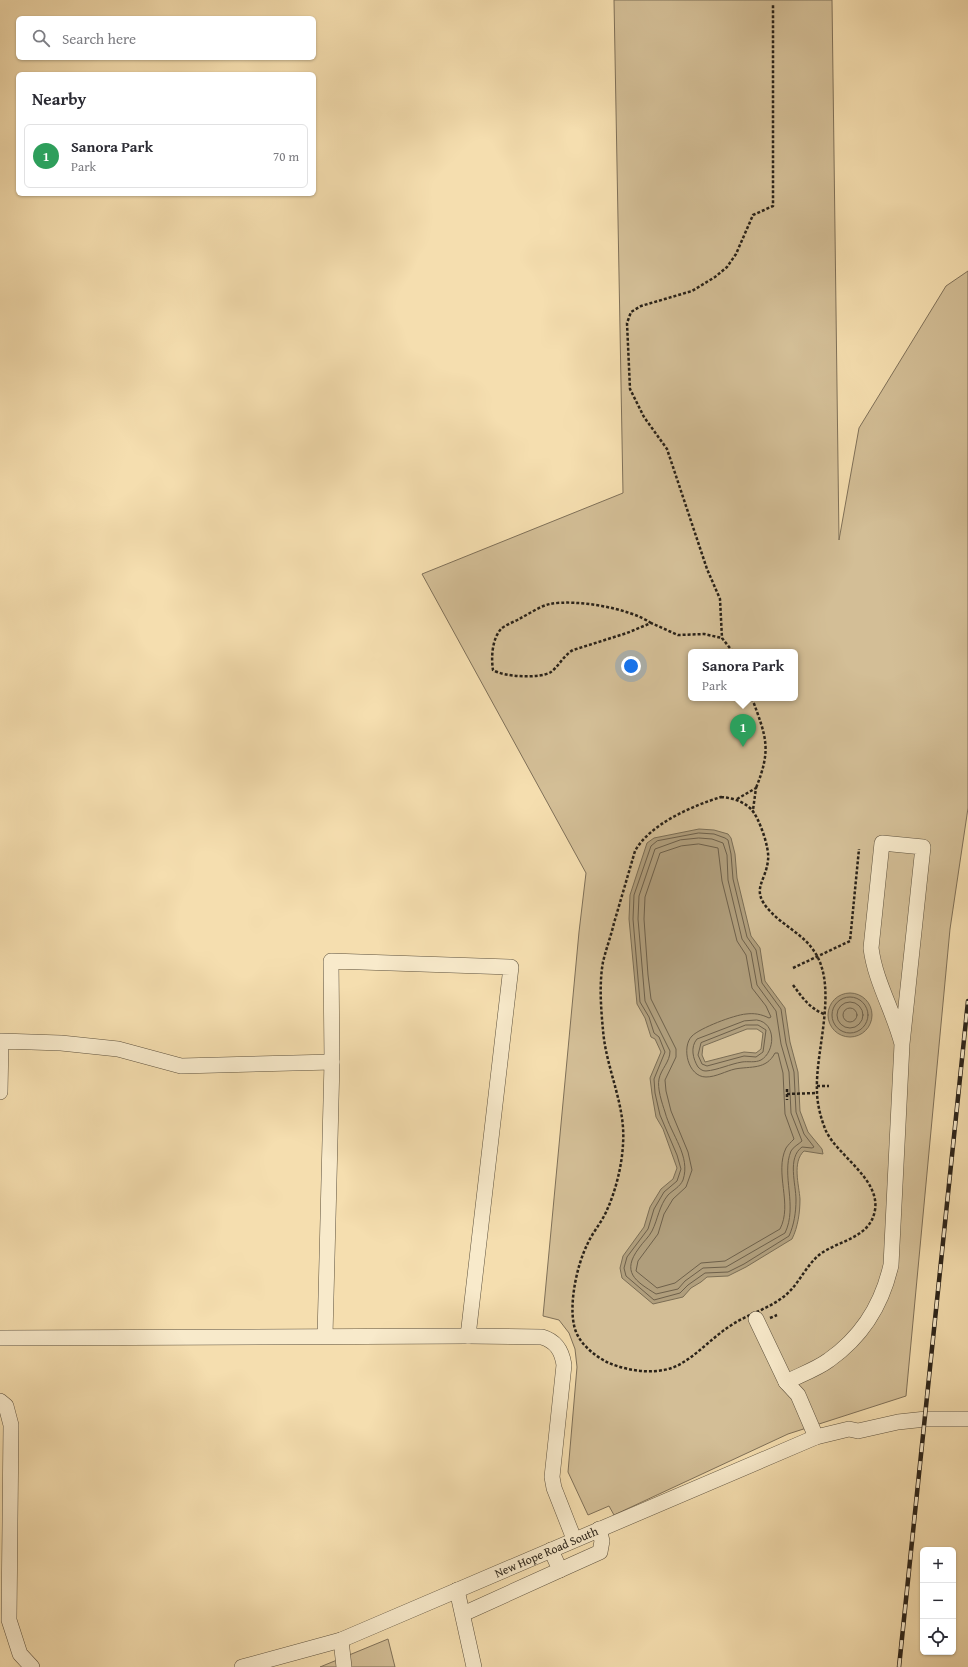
<!DOCTYPE html>
<meta charset="utf-8">
<style>
body{margin:0;font-family:"Gentium Book Plus",serif;background:#f7f7f7;color:#2b2b33}
.controls{position:absolute;right:12px;bottom:12px;display:grid;overflow:hidden;border-radius:6px;box-shadow:0 1px 3px #0004}
.controls button{width:36px;height:36px;display:grid;place-items:center;padding:0;border:0;border-bottom:1px solid #e1e1e2;background:#fff;color:#2b2b33;font:20px sans-serif}
.you{position:absolute;left:631px;top:666px;width:14px;height:14px;margin:-10px;border:3px solid #fff;border-radius:50%;background:#1a73e8;box-shadow:0 0 0 6px #1a73e833}
.badge{display:grid;place-items:center;width:26px;height:26px;border-radius:50%;background:#111827;color:#fff;font-size:13px;font-weight:700}
.pin{position:absolute;translate:-50% -33px;filter:drop-shadow(0 1px 2px #0008)}
.pin::after{content:'';position:absolute;top:21px;width:14px;height:12px;background:inherit;clip-path:polygon(0 0,100% 0,50% 100%)}
.popup{position:absolute;left:688px;top:649px;width:110px;height:52px;box-sizing:border-box;display:grid;place-content:center;border-radius:6px;background:#fff;filter:drop-shadow(0 1px 3px #0005);font-size:13px;white-space:nowrap;color:#7c7c81}
.popup b{font-size:15px;color:#2b2b33}
.popup::after{content:'';position:absolute;left:50%;top:100%;margin-left:-8px;border:8px solid transparent;border-top-color:#fff}
.list{margin:0;padding:0;list-style:none}
h2{display:flex;justify-content:space-between;align-items:center;height:52px;margin:0;padding:0 16px;font-size:17px}
h2 small{font-size:13px;font-weight:400;color:#7c7c81}
.list li{display:grid;grid-template-columns:26px 1fr auto;gap:12px;align-items:center;box-sizing:border-box;height:64px;margin:0 8px 8px;padding:0 8px;border:1px solid #e1e1e2;border-radius:6px}
.list b{display:block;font-size:15px;white-space:nowrap}
.list p{margin:0;font-size:13px;white-space:nowrap;color:#7c7c81}
.list em{font-size:13px;font-style:normal;color:#7c7c81}
.icon{flex:none;width:22px;height:22px;fill:none;stroke:currentColor;stroke-width:2;stroke-linecap:round;stroke-linejoin:round}
.map{position:relative;flex:none;width:968px;height:1667px;overflow:hidden}
.search{position:absolute;background:#fff;box-shadow:0 1px 3px #0004;left:16px;top:16px;width:300px;height:44px;display:flex;align-items:center;gap:10px;box-sizing:border-box;padding:0 14px;border-radius:6px;color:#7c7c81;font-size:15px}
.panel{position:absolute;background:#fff;box-shadow:0 1px 3px #0004;left:16px;top:72px;width:300px;height:124px;border-radius:6px}
.map>svg:first-child{display:block}
</style>
<div class="map">
<svg width="968" height="1667" viewBox="0 0 968 1667">
<rect width="100%" height="100%" fill="#f5deaf"/>
<filter id="stains"><feTurbulence type="fractalNoise" baseFrequency=".005" numOctaves="4"/><feColorMatrix values="0 0 0 0 .2 0 0 0 0 .09 0 0 0 0 .02 0 0 0 .5 -.17"/></filter>
<radialGradient id="worn" r=".72"><stop offset=".6" stop-color="#630" stop-opacity="0"/><stop offset="1" stop-color="#630" stop-opacity=".3"/></radialGradient>
<g fill="#d3be96" stroke="#7f7058" fill-rule="evenodd">
<path d="M614,0H832L839,540L859,428L946,286L968,271V808L950,929L906,1396L788,1434L614,1515L609,1506L588,1515L568,1472L577,1367L575,1349L569,1333L559,1320L543,1316L579,932L586,873L422,574L623,493ZM691,652H795V698H691Z"/>
<path d="M388,1639L395,1667H320Z"/>
</g>
<g fill="#b09e7c" stroke="#7b6d54" fill-rule="evenodd">
<path d="M699,829L714,830L728,834L731,838L735,854L737,878L751,936L760,948L765,981L785,1008L790,1042L798,1072L800,1111L808,1132L822,1149L823,1154L804,1151C792,1162 799,1185 800,1199C800,1212 798,1227 792,1239L746,1267L728,1276L707,1277L701,1282L691,1288L683,1297L653,1304L622,1278L620,1268L623,1256L644,1227L650,1207L661,1189L673,1179L677,1168L663,1129L656,1117L652,1094L650,1078L661,1052L655,1039L651,1037L645,1018L637,1004L629,919L630,895L647,843L654,838ZM747,1029H757L763,1033L761,1049L756,1053L744,1052L705,1062L702,1055L703,1046Z"/>
<circle cx="850" cy="1015" r="22"/>
</g>
<g fill="none" stroke-linecap="round" stroke-linejoin="round">
<g stroke="#6e604a" stroke-width="1">
<path d="M699,833L714,834L725,838L728,840L731,854L733,879L747,937L756,950L762,983L781,1009L786,1043L794,1072L796,1112L804,1134L814,1147L812,1148L802,1147C787,1158 796,1184 796,1200C796,1212 794,1225 789,1236L744,1264L728,1272L705,1273L688,1285L680,1293L654,1300L626,1276L624,1268L627,1257L648,1229L654,1209L664,1192L677,1181L681,1169L677,1155L660,1115L655,1093L654,1079L665,1052L659,1037L654,1033L649,1017L640,1002L633,919L634,895L651,846L657,841Z"/>
<path d="M699,838L712,839L723,843L727,855L728,880L742,939L751,952L757,985L776,1011L781,1044L789,1072L791,1113L802,1141C799,1144 793,1147 791,1151C781,1175 798,1206 785,1233L726,1267L703,1268L685,1281L678,1289L656,1294C635,1281 621,1272 639,1248C643,1242 649,1237 652,1231C658,1219 659,1206 668,1195C673,1190 680,1187 683,1180C691,1156 671,1135 665,1112C662,1103 657,1088 659,1079C661,1069 670,1062 670,1051L645,1001L638,919L639,896L655,849L680,840Z"/>
<path d="M699,844L718,848L722,881L737,941L746,955L752,988L766,1006L771,1017L769,1018C761,1014 754,1013 746,1014C734,1015 700,1028 692,1036C681,1047 688,1077 706,1077C716,1077 726,1071 735,1069C751,1066 766,1070 775,1053H778L783,1073L785,1114L794,1139C791,1142 788,1145 786,1148C774,1173 793,1204 780,1229L725,1261L701,1263L675,1283L657,1288L636,1271L638,1261L658,1234L664,1214L673,1199L686,1187L692,1170L688,1152L671,1111L666,1091L665,1080L676,1057V1049L651,999L648,975L644,919L645,897L660,853L681,846Z"/>
<circle cx="850" cy="1015" r="18"/>
<circle cx="850" cy="1015" r="13"/>
<circle cx="850" cy="1015" r="7"/>
<path d="M757,1020C777,1023 775,1052 761,1060C755,1063 748,1061 742,1062C730,1064 718,1070 706,1071C703,1071 701,1070 698,1067C693,1059 690,1047 697,1039L744,1021Z"/>
<path d="M746,1025H758L766,1030L763,1052L756,1057L744,1056L707,1066L702,1064L698,1055L701,1043Z"/>
</g>
<defs>
<g id="minor">
<path d="M0,1092L1,1041L61,1043L118,1049L181,1066L332,1062"/>
<path d="M756,1319L786,1382L798,1395L816,1437"/>
<path d="M325,1336L332,1062L331,961L511,967L468,1336"/>
<path d="M0,1338L468,1336L542,1337C556,1341 562,1351 564,1365L552,1477L554,1488L574,1539"/>
<path d="M786,1382C800,1375 817,1369 829,1360C863,1336 882,1305 891,1265L902,1044C894,1012 875,981 871,948L882,843L923,847L902,1044"/>
<path d="M0,1401L6,1406L11,1425L9,1620L20,1654L32,1667"/>
<path d="M560,1570L600,1552L602,1541L599,1529"/>
<path d="M457,1590L474,1667"/>
<path d="M463,1614L560,1570L551,1550"/>
<path d="M341,1640L344,1667"/>
<path id="s1" d="M242,1667L341,1640L816,1437L849,1429L858,1431L898,1422L926,1419H968"/>
</g>
</defs>
<use href="#minor" stroke="#5e523e" stroke-width="16"/>
<g stroke="#2b2319" stroke-width="2.5" stroke-dasharray="3 2" stroke-linecap="butt">
<path d="M651,623C629,608 576,599 550,604C540,606 529,614 519,619C514,622 505,625 501,629C492,639 491,658 493,670C504,677 540,679 551,672C559,666 563,656 573,650L627,633L651,623L678,635L704,634L722,638"/>
<path d="M733,652L722,638L720,599L707,569L667,449L644,417L630,389L627,323L631,312L641,306L692,291L715,277L727,267L736,254L753,215L773,206V5"/>
<path d="M752,698C766,737 772,748 756,788"/>
<path d="M721,797C732,798 743,801 751,809C759,817 770,849 768,860C766,882 750,889 769,910C782,925 803,934 814,951C839,987 815,1050 817,1091C817,1104 821,1119 826,1131C838,1156 880,1179 875,1210C870,1239 838,1240 819,1255C807,1265 800,1281 789,1292C773,1308 749,1313 730,1326C713,1337 699,1353 682,1363C662,1376 630,1372 609,1363C594,1356 577,1342 574,1325C569,1303 577,1265 587,1245C592,1233 602,1222 607,1210C616,1190 622,1165 623,1144C626,1105 606,1069 603,1030C601,1009 599,984 603,962C606,949 611,936 614,923C621,899 628,875 635,851C650,824 692,806 721,797Z"/>
<path d="M737,799L756,788L753,810"/>
<path d="M793,968L850,941L859,849"/>
<path d="M793,985C802,997 809,1008 824,1014"/>
<path d="M817,1086H829"/>
<path d="M787,1089V1100"/>
<path d="M787,1094L817,1093"/>
<path d="M770,1318L777,1315"/>
</g>
<use href="#minor" stroke="#f8eacb" stroke-width="15"/>
<defs>
<path id="rail" d="M899,1667L968,1001"/>
</defs>
<use href="#rail" stroke="#2b2319" stroke-width="4.5"/>
<use href="#rail" stroke="#f8eacb" stroke-width="3" stroke-dasharray="9" stroke-linecap="butt"/>
</g>
<g text-anchor="middle" stroke-width="3" stroke-linejoin="round" paint-order="stroke">
<g font-size="12" fill="#2b2319" stroke="#f8eacb">
<text dy="4" stroke="none"><textPath href="#s1" startOffset="326">New Hope Road South</textPath></text>
</g>
</g>
<rect width="100%" height="100%" filter="url(#stains)"/>
<rect width="100%" height="100%" fill="url(#worn)"/>
</svg>
<div class="controls">
<button>+</button>
<button>−</button>
<button><svg class="icon" aria-label="locate" viewBox="0 0 24 24"><circle cx="12" cy="12" r="6"/><path d="M12 2v4M12 18v4M2 12h4M18 12h4"/></svg></button>
</div>
<div class="you"></div>
<div class="pin badge" style="left:743px;top:747px;background:#2e9e5b">1</div>
<div class="popup"><b>Sanora Park</b>Park</div>
<div class="search"><svg class="icon" aria-label="search" viewBox="0 0 24 24"><circle cx="10" cy="10" r="6"/><path d="M15 15l6 6"/></svg>Search here</div>
<section class="panel">
<h2>Nearby<small></small></h2>
<ul class="list">
<li><span class="badge" style="background:#2e9e5b">1</span><div><b>Sanora Park</b><p>Park</p></div><em>70 m</em></li>
</ul>
</section>
</div>
